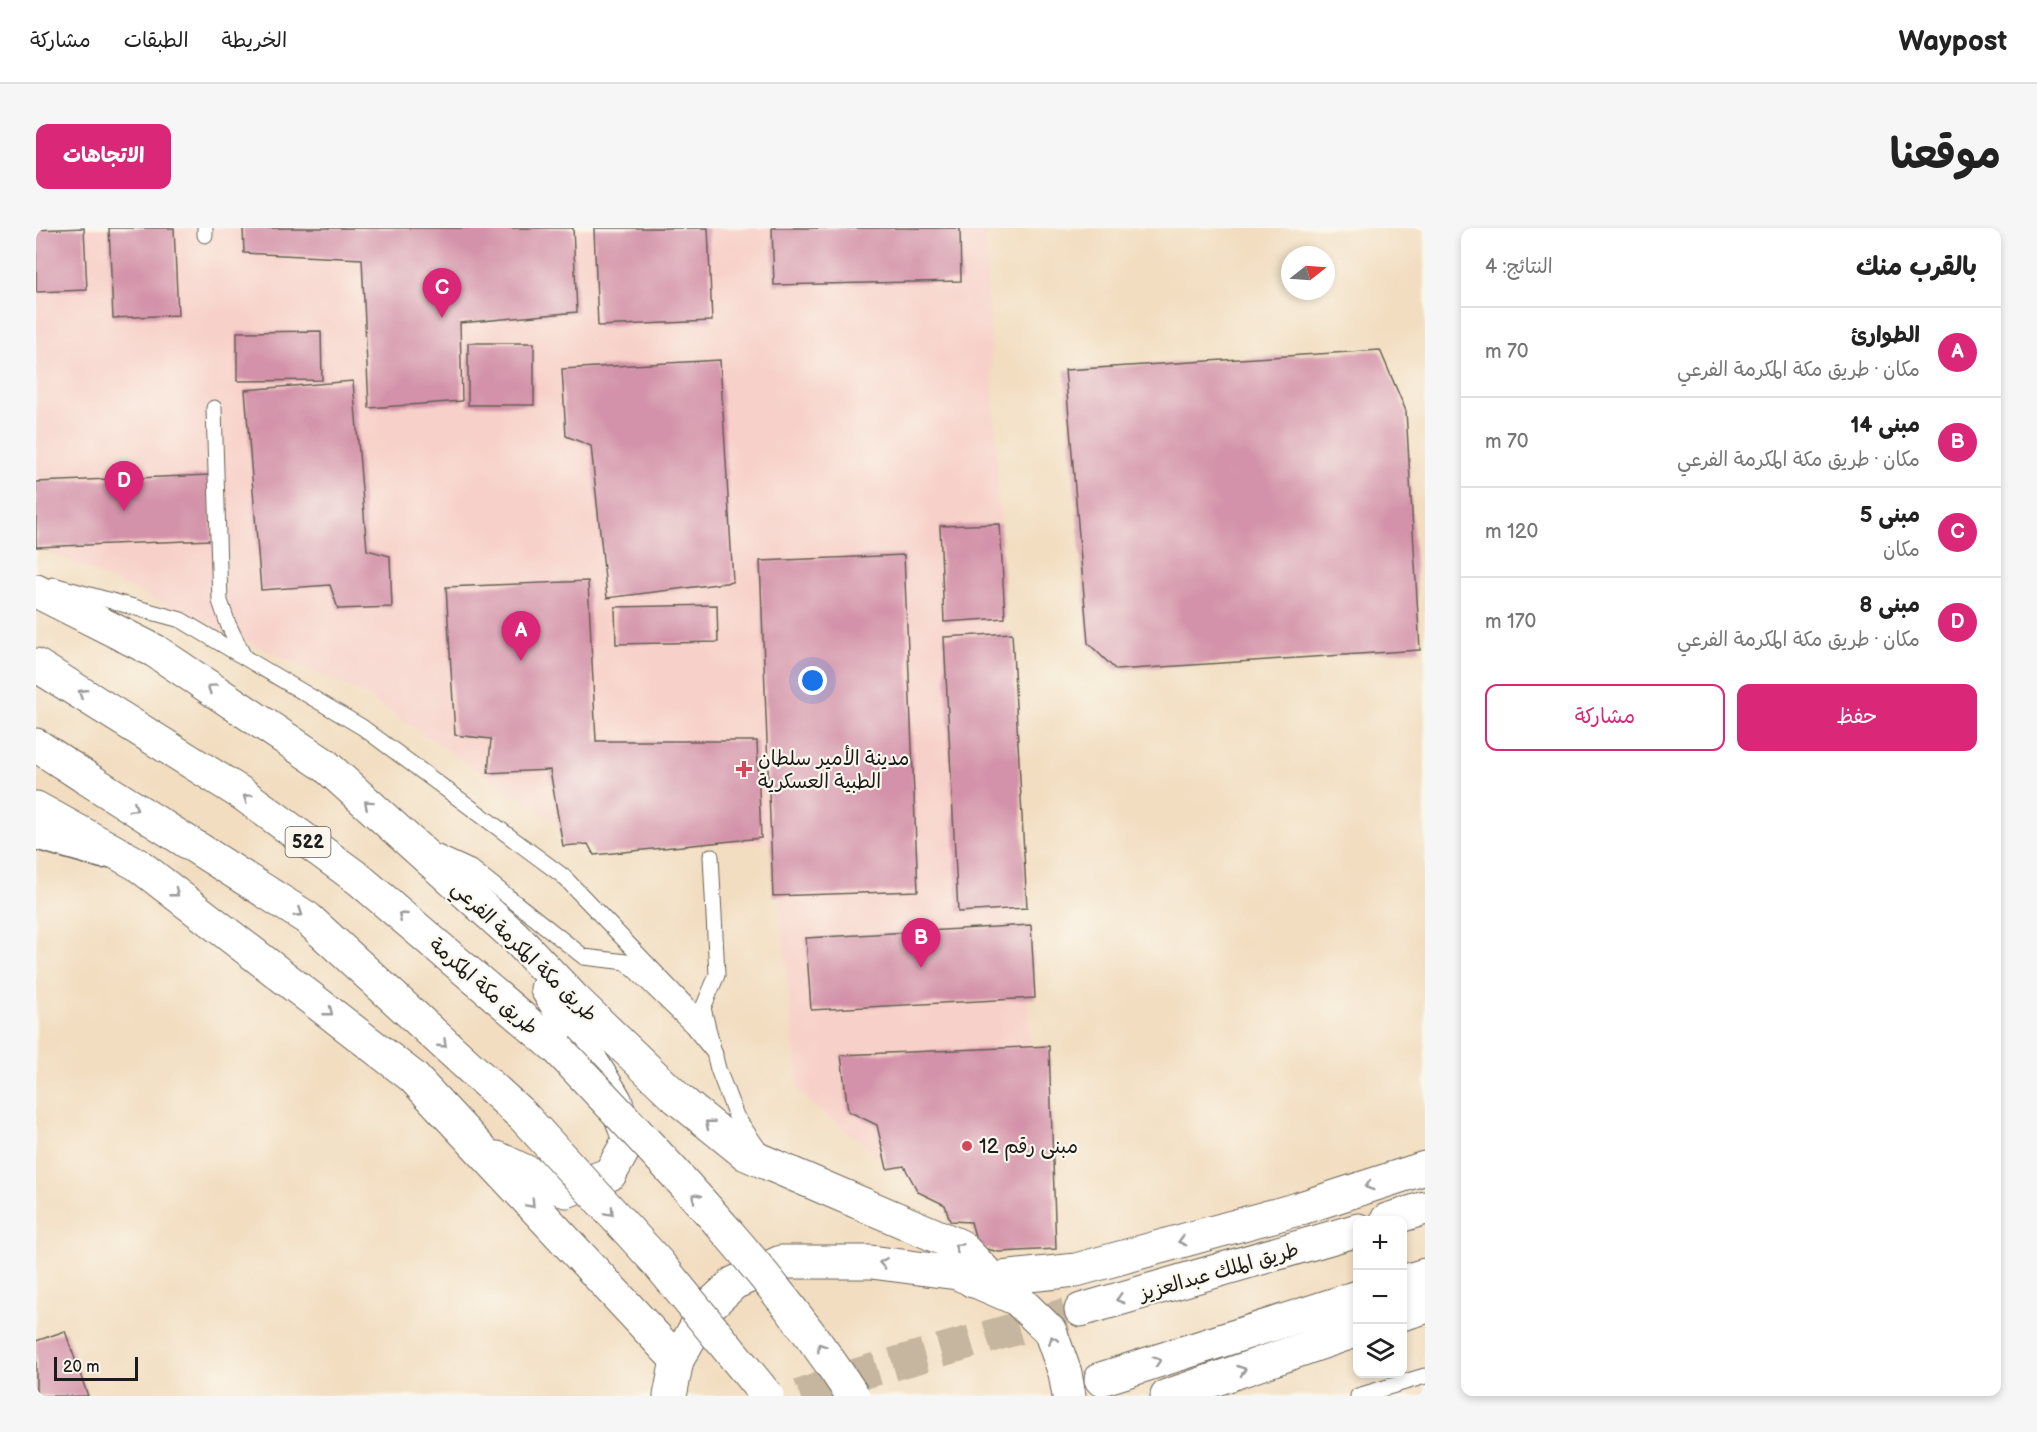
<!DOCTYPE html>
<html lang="ar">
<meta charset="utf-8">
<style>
body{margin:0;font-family:"Balsamiq Sans","Playpen Sans Arabic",sans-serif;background:#f6f6f6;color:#222;direction:rtl}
.controls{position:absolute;right:18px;bottom:18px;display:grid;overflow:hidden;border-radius:12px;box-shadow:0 3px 9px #0003}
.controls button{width:54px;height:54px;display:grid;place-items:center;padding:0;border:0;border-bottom:2px solid #e0e0e0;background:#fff;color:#222;font:30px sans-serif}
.compass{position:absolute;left:1245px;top:18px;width:54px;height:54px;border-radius:50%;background:#fff;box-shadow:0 3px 9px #0003;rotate:73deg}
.scale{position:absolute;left:18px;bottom:15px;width:84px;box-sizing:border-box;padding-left:6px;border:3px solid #1c1c1c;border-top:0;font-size:16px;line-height:21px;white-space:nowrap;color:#1c1c1c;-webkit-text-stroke:4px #fbf7ec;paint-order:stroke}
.you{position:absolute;left:777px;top:453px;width:21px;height:21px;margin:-15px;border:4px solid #fff;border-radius:50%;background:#1a73e8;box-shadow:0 0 0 9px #1a73e833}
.badge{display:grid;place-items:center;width:39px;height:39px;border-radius:50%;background:#db2777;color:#fff;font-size:20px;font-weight:700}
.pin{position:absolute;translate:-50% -50px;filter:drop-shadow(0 2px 3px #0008)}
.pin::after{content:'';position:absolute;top:32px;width:21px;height:18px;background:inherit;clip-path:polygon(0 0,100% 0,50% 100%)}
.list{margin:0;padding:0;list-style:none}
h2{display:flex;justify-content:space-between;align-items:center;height:78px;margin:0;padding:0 24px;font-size:26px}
h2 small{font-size:20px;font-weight:400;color:#767676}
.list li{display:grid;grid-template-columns:39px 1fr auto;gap:18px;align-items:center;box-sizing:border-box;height:90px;padding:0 24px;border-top:2px solid #e0e0e0}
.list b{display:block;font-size:22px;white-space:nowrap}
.list p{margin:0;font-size:20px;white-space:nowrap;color:#767676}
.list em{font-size:20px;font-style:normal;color:#767676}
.actions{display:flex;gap:12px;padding:18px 24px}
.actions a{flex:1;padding:14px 0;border:2px solid #db2777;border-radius:12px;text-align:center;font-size:21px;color:#db2777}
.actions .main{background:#db2777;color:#fff}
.icon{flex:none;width:33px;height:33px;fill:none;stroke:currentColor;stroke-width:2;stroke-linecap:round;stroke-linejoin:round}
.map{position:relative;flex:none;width:1389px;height:1168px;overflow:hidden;direction:ltr;border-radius:12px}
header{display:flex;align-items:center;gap:36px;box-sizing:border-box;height:84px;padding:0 30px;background:#fff;border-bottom:2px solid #e0e0e0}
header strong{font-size:28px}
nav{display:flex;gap:33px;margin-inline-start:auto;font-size:21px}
.intro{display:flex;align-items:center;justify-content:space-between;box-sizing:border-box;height:144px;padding:0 36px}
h1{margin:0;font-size:42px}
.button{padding:15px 27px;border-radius:12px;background:#db2777;color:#fff;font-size:21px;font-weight:700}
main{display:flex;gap:36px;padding:0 36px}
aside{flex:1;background:#fff;border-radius:12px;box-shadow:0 3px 9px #0003}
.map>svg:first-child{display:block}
</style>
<header>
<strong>Waypost</strong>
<nav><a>الخريطة</a><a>الطبقات</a><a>مشاركة</a></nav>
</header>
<div class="intro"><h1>موقعنا</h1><a class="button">الاتجاهات</a></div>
<main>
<aside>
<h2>بالقرب منك<small>النتائج: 4</small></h2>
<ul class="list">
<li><span class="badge">A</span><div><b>الطوارئ</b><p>مكان · طريق مكة المكرمة الفرعي</p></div><em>70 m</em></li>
<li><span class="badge">B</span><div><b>مبنى 14</b><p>مكان · طريق مكة المكرمة الفرعي</p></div><em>70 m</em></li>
<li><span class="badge">C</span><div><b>مبنى 5</b><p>مكان</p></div><em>120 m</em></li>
<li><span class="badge">D</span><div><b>مبنى 8</b><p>مكان · طريق مكة المكرمة الفرعي</p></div><em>170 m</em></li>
</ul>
<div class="actions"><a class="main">حفظ</a><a>مشاركة</a></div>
</aside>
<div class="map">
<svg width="1389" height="1168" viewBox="0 0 1389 1168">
<rect width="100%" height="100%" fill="#fbf7ec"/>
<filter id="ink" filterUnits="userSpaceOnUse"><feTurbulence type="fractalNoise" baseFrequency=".0167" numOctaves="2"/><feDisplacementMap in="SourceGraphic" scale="12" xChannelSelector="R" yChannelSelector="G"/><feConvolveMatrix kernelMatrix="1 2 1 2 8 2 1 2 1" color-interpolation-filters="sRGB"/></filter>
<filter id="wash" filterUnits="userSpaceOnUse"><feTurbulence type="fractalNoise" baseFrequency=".008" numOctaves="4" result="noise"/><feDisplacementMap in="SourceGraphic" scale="24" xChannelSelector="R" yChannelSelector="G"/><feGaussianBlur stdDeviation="1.35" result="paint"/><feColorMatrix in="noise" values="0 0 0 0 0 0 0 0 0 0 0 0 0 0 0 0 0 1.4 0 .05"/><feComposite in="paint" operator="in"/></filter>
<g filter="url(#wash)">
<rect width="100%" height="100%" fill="#f2ddc0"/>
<path fill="#f7d1c9" d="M0,0H949L981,632L999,873L940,984L876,955L763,865L738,615L552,616L329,467L0,318Z"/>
<g id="blocks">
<g fill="#d392a9">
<path d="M48,0L51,62L0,64V2Z"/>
<path d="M73,0H138L142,87L77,90Z"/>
<path d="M207,0H537L541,84L424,95L426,173L333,180L326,31L208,25Z"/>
<path d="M558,0H672L676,93L562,98Z"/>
<path d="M736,0H924L925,53L738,57Z"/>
<path d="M285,103L286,152L201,153V104Z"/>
<rect x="432" y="115" width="66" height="62"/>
<path d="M1344,122L1370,183L1384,422L1080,442L1052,415L1029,142Z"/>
<path d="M684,132L697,354L571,370L555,218L530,208L526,141Z"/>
<path d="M317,153L331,322L354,328L356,379L302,381L294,357L225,362L209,162Z"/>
<path d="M174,247L176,312L0,319V254Z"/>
<path d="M964,296L969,390L908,394L904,298Z"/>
<path d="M868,327L882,663L737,668L724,333Z"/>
<path d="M552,353L560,513H721L725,610L558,627L552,616L527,618L514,542L452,545L455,511L419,507L410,359Z"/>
<path d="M681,377L682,414L580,416L579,379Z"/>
<path d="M976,405L991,680L922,684L908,409Z"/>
<path d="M995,697L999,770L775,782L770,710Z"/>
<path d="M1013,818L1020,1021L963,1024L942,1019L935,994L914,993L909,977L882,964L868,938L851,941L841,897L812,883L805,827Z"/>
<path d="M29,1103L52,1168H0V1113Z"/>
</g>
</g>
</g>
<g filter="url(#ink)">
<use href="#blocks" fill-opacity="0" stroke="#676055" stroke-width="1.5"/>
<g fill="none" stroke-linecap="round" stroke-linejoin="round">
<path stroke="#c7b69f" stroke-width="33" stroke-dasharray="33 16" stroke-linecap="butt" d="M764,1168L823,1146L1045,1082"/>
<defs>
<g id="service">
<path d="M169,0V7"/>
<path d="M178,180L184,373L192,396L207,427"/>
<path d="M17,357L145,392L326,499L527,648L671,798"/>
<path d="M402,625L437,641L548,729L590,734L656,798L679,826"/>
<path d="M675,628L681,747L667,780L682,841L700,888L723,921"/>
<path d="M1322,1168L1389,1148"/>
</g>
<path id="minor" d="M0,607L67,626"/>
<g id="secondary">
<path d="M1351,992L1389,980"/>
<path d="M937,1053L1040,1042L1262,981L1389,940"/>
<path d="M1366,1054L1389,1047"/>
<path d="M1045,1082L1322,1002"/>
<path d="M1366,1086L1389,1079"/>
<path d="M1065,1151L1322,1069"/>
<path d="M1131,1168L1322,1102"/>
</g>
<g id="primary">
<path d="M0,363L119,423L289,537L479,709L538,771L641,870L710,926L924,1018L956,1051L981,1071"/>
<path d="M0,580L101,636L377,849L641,1132"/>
<path d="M461,930L530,963L574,946L593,912L579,872L511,761"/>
<path d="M634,1168L641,1132L671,1080L698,1055L745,1034H835L921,1045L981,1071L1014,1103L1029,1145L1033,1168"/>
</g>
<g id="motorway">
<path d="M0,437L208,567L324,652L522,821"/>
<path d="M0,517L49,549"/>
</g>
</defs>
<use href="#service" stroke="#676055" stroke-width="17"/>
<use href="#minor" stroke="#676055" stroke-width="31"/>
<use href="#secondary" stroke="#676055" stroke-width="35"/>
<use href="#primary" stroke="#676055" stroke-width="35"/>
<use href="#motorway" stroke="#676055" stroke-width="35"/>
<use href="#service" stroke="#fff" stroke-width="15"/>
<use href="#minor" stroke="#fff" stroke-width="28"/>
<use href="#secondary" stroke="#fff" stroke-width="33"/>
<use href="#primary" stroke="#fff" stroke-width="33"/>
<use href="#motorway" stroke="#fff" stroke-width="33"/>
<defs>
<g id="motorway-bridge">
<path d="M49,549L271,690L487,888L622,1035L731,1168"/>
<path d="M522,821C626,931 734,1041 817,1168"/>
</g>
</defs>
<use href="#motorway-bridge" stroke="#676055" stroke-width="35" stroke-linecap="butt"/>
<use href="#motorway-bridge" stroke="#fff" stroke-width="33"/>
</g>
<defs><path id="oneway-chevron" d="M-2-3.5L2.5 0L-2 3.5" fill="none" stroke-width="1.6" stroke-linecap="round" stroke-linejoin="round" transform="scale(1.5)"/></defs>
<g stroke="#999">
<use href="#oneway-chevron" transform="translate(175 460) rotate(-146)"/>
<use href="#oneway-chevron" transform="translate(46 465) rotate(-148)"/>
<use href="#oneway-chevron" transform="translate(211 570) rotate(-145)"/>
<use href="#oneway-chevron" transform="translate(332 576) rotate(-138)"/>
<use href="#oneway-chevron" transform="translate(98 580) rotate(32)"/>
<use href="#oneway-chevron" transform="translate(139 665) rotate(38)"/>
<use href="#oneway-chevron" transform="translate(263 685) rotate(33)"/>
<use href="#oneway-chevron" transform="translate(366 688) rotate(-139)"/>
<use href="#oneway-chevron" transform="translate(293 784) rotate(38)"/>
<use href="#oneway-chevron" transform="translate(407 816) rotate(43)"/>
<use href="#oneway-chevron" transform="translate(673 896) rotate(-141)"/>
<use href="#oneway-chevron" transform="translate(1333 958) rotate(162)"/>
<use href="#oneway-chevron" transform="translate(660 969) rotate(-130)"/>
<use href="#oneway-chevron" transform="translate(495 976) rotate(47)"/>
<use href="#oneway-chevron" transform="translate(574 984) rotate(47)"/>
<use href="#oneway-chevron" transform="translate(1146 1013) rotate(165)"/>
<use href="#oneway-chevron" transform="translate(922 1019) rotate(-147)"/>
<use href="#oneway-chevron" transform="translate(847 1035) rotate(-172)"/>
<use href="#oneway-chevron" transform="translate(1084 1071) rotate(164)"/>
<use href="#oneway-chevron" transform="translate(1017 1112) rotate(-112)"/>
<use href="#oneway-chevron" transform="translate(785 1119) rotate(-123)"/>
<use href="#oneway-chevron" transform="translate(1121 1133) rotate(-18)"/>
<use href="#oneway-chevron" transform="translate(1206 1142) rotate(-19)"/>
</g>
</g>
<g fill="#d1495b" stroke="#fbf7ec" stroke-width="2">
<path d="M705 532h6v6h6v6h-6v6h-6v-6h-6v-6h6z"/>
<circle cx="931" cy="918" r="6"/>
</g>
<g text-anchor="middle" stroke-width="4.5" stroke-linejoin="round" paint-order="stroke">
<rect fill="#fbf7ec" stroke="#5f5e5a" stroke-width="1.5" x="249.5" y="599" width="45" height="30" rx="4.5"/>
<g font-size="18" font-weight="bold" fill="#1c1c1c">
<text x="272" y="620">522</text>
</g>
<g font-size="20" fill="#1c1c1c" stroke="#fbf7ec" text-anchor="start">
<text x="722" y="537">مدينة الأمير سلطان<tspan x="722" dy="23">الطبية العسكرية</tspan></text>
<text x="943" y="925">مبنى رقم 12</text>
</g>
<g font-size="20" fill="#1c1c1c" stroke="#fbf7ec">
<text transform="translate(489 723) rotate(44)" y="7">طريق مكة المكرمة الفرعي</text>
<text transform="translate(448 758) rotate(41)" y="7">طريق مكة المكرمة</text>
<text transform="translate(1183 1043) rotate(-16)" y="7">طريق الملك عبدالعزيز</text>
</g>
</g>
</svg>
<div class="controls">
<button>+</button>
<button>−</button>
<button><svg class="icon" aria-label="layers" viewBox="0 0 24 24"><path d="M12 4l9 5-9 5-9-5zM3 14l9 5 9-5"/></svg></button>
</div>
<svg class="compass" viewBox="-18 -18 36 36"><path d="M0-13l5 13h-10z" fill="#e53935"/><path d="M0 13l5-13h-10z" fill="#767676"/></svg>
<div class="scale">20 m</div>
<div class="you"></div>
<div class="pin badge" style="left:485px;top:433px">A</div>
<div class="pin badge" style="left:885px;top:740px">B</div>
<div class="pin badge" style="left:406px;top:90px">C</div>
<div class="pin badge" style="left:88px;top:283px">D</div>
</div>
</main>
